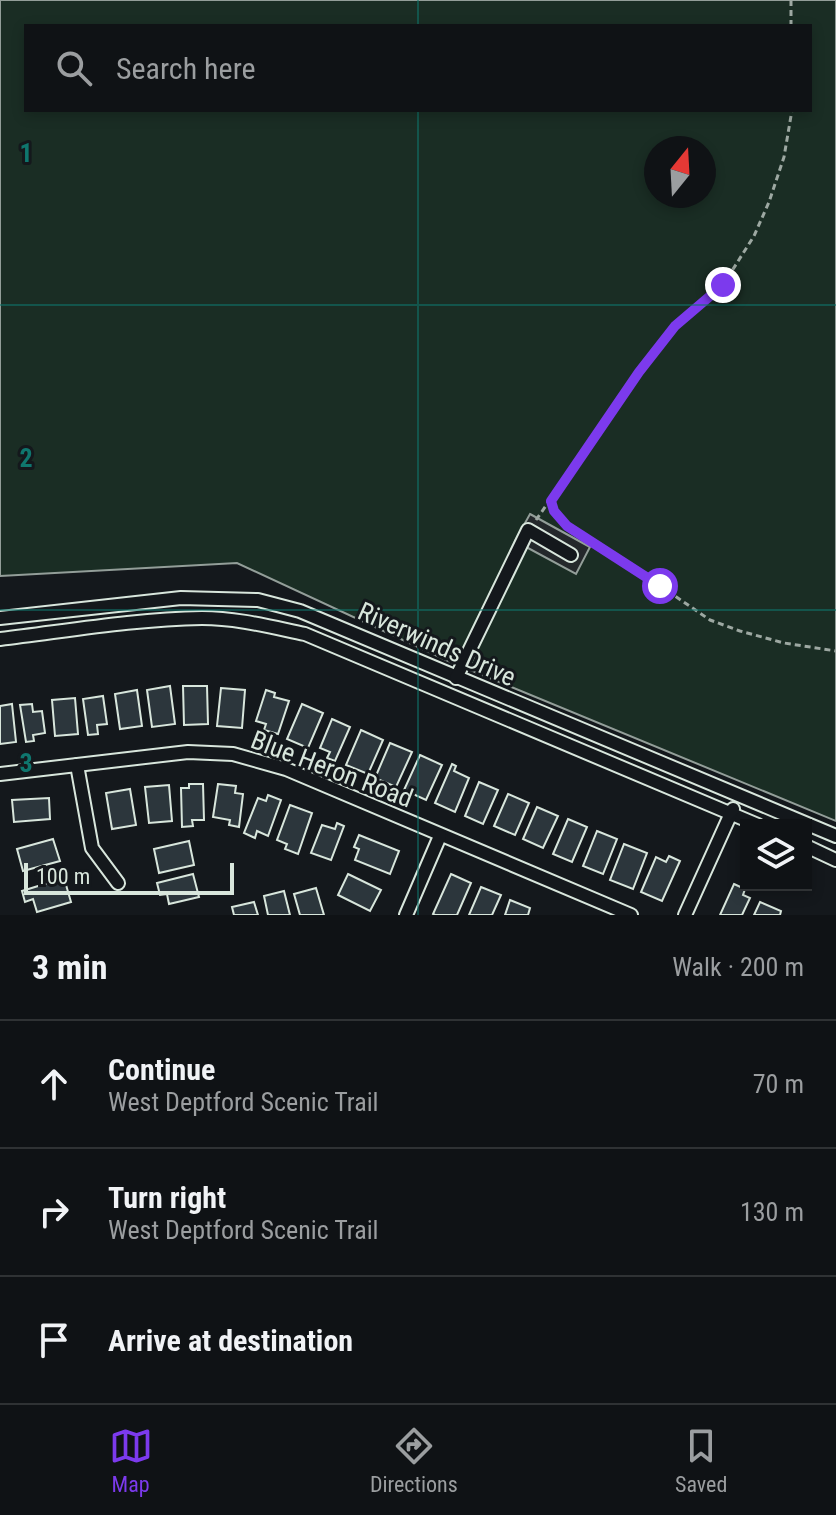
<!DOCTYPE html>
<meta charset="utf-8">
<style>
body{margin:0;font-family:"Roboto Condensed",sans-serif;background:#1d2022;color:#f1f3f6}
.controls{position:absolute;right:24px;bottom:24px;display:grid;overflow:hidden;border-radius:0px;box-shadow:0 4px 12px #0003}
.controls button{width:72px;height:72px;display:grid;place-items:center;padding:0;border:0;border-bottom:2px solid #2f3234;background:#0f1215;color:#f1f3f6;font:40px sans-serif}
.compass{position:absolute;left:644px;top:136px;width:72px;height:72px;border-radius:50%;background:#0f1215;box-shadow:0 4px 12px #0003;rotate:18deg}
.scale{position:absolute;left:24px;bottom:20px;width:210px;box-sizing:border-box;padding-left:8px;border:4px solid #d8e6dc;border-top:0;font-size:22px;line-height:28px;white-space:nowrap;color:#d8e6dc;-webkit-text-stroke:6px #14181c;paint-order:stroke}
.stop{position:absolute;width:24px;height:24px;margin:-18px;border:6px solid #7c3aed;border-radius:50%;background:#fff}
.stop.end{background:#7c3aed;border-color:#fff;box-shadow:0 2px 8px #0008}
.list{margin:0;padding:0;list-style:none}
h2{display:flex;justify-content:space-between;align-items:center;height:104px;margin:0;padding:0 32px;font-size:34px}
h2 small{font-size:26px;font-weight:400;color:#9b9ea0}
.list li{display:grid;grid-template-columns:52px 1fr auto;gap:24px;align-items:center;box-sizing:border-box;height:128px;padding:0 32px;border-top:2px solid #2f3234}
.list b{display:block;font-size:30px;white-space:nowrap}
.list p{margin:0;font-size:26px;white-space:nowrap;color:#9b9ea0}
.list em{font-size:26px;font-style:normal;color:#9b9ea0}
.icon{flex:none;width:44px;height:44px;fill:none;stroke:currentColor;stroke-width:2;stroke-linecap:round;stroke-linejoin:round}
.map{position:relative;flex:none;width:836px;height:915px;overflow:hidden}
.search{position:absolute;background:#0f1215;box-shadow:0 4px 12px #0003;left:24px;right:24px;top:24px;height:88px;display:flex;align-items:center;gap:20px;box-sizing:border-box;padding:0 28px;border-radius:0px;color:#9b9ea0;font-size:30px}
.sheet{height:488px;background:#0f1215}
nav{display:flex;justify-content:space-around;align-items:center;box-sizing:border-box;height:112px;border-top:2px solid #2f3234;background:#0f1215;font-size:22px;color:#9b9ea0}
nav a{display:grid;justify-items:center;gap:4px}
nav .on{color:#7c3aed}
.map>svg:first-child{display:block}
</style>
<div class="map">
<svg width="836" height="915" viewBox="0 0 836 915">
<rect width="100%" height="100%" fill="#14181c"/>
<path fill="#1a2d24" stroke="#939e99" stroke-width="2" fill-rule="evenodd" d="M0,0H836V821L446,660L237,563L0,576ZM26,26H810V110H26ZM656,148H704V196H656Z"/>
<path fill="#24282b" stroke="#939e99" stroke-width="2" d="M530,514L590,547L576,574L515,541Z"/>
<g fill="#2c363c" stroke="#d8e6dc" stroke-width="2">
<path d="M170,686L175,724L152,727L147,690Z"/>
<path d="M183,686H207L208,724L184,725Z"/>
<path d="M221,688L245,690L242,728L217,726Z"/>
<path d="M137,690L142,726L120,729L115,694Z"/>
<path d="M266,690L275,693L274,697L289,701L278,734L264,730L266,724L256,721Z"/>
<path d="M103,696L107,724L97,725L98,734L88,735L83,699Z"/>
<path d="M75,698L78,734L55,736L52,700Z"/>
<path d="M12,704L16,742L0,744V706Z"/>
<path d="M32,704L33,712L42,711L45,733L33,735L34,741L26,742L20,705Z"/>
<path d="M302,704L323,713L308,748L287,739Z"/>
<path d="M332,719L350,727L335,761L327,758L330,752L320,748Z"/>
<path d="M361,730L383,740L368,774L346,765Z"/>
<path d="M390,743L412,752L396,787L375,778Z"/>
<path d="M420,755L442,765L426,800L404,790Z"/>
<path d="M452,764L456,766L454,771L469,778L455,812L435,803Z"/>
<path d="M479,782L498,790L483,824L465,816Z"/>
<path d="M189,784H203L204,820H192L193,826L182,827L181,788H189Z"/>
<path d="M218,784L236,786L235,793L243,794L239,827L229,825L230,820L213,817Z"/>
<path d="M169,785L172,821L149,823L145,787Z"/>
<path d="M130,789L136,825L112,829L106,793Z"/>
<path d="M508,794L529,803L515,835L494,826Z"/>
<path d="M268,795L281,800L268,836L257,831L255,838L244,833L258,798L266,801Z"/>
<path d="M49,798L50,819L14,822L12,800Z"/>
<path d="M290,805L312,813L298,854L285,849L287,844L277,840Z"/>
<path d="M537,807L558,816L543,848L523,839Z"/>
<path d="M568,819L587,827L572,862L553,854Z"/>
<path d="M337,823L344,826L331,860L311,853L322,825L335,829Z"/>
<path d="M597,831L617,839L603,874L583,866Z"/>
<path d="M359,835L399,851L390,874L355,860L359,849L354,847Z"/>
<path d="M53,839L60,861L23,871L17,849Z"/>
<path d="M189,841L194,865L159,873L154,849Z"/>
<path d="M624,844L647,853L633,889L610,880Z"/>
<path d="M669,856L680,861L662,901L641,892L656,857L666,862Z"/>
<path d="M193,874L199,897L169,904L167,894L160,895L157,883Z"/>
<path d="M348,874L381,890L370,911L338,895Z"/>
<path d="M451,874L471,883L457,915H435L433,914Z"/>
<path d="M64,878L71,902L37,912L33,899L25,902L22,891Z"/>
<path d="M734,884L745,889L743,895L750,898L742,915H720Z"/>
<path d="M481,887L501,895L492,915H469Z"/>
<path d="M316,888L324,915H300L294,894Z"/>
<path d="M284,891L290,915H268L264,896Z"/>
<path d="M510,900L530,908L528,915H505Z"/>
<path d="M254,902L258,915H234L232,907Z"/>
<path d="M760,902L781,911L780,915H754Z"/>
</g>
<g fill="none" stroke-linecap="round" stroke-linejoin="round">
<defs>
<g id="street">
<path d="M0,618L181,598L258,600L300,611L836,836"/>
<path d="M0,639C67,631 135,619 202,618C237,618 271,627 305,634L758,825"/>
<path d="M456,678L528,530L571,555"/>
<path d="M77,765L92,848L118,883"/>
<path d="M0,774L188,752L233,754L286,769L631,915"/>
<path d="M806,846L836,860"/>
<path d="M406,915L440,836"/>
<path d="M685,915L733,809"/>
</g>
</defs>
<use href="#street" stroke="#d8e6dc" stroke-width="16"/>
<g stroke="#9da8a2" stroke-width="3" stroke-dasharray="6 4" stroke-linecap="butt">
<path d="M791,0V26"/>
<path d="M551,501L554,511L567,526L593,540L710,620L740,631L784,643L836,651"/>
<path d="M536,520L639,372L675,326L723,285L754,236L769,202L784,157L792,110"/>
</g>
<use href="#street" stroke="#14181c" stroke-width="12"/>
</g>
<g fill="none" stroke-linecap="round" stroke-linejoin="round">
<path stroke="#7c3aed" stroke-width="10" d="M660,586L567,526L554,511L551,501L639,372L675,326L723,285"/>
</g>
<path fill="none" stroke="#0f766e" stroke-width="2" stroke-opacity="0.55" d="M418,0V26M418,110V915M0,305H836M0,610H836"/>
<g text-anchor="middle" stroke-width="6" stroke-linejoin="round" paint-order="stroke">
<g font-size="26" fill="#d8e6dc" stroke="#14181c">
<text transform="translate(437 644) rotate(24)" y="9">Riverwinds Drive</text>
<text transform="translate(332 769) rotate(21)" y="9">Blue Heron Road</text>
</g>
</g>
<g font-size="26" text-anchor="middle" font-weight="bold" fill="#0f766e" stroke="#14181c" stroke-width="6" stroke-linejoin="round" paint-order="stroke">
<text x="26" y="162">1</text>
<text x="26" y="467">2</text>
<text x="26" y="772">3</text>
</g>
</svg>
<div class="controls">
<button><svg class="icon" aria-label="layers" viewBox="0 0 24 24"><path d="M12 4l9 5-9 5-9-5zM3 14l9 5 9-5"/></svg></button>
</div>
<svg class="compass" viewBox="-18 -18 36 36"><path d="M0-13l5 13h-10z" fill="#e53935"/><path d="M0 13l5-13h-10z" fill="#9b9ea0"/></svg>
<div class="scale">100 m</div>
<div class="stop" style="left:660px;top:586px"></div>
<div class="stop end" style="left:723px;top:285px"></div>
<div class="search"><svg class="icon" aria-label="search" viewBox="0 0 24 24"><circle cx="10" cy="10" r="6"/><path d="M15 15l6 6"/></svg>Search here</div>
</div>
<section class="sheet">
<h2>3 min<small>Walk · 200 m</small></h2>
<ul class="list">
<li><svg class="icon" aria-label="ahead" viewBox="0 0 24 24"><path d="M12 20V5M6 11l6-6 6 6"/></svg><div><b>Continue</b><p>West Deptford Scenic Trail</p></div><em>70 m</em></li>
<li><svg class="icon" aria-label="right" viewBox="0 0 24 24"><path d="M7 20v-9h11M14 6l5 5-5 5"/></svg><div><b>Turn right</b><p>West Deptford Scenic Trail</p></div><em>130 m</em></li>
<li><svg class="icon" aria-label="arrive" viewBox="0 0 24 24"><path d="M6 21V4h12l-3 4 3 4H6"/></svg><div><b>Arrive at destination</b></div></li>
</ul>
</section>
<nav>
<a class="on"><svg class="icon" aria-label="map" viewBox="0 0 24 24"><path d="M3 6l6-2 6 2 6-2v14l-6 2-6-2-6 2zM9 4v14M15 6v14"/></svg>Map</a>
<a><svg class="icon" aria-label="directions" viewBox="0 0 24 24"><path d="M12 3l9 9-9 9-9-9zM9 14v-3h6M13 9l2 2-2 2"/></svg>Directions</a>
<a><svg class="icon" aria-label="saved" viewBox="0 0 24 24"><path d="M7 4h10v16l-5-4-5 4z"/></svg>Saved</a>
</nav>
